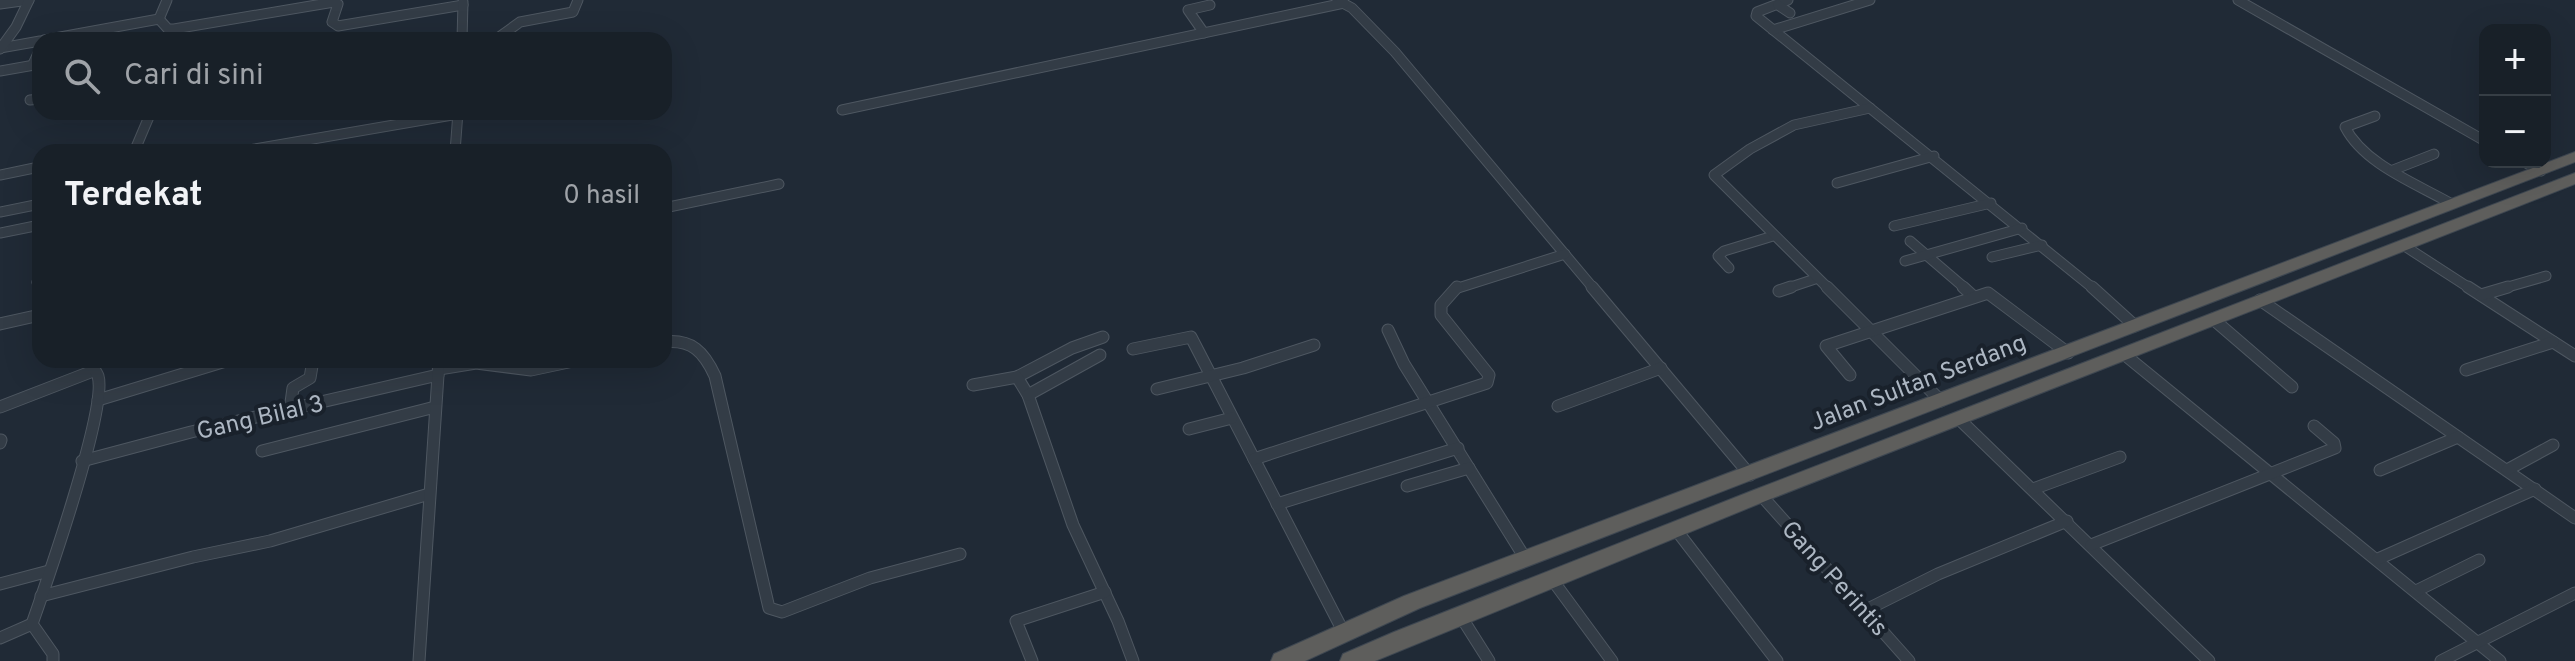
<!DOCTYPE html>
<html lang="id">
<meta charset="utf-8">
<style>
body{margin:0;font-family:Overpass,sans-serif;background:#252d34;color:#f1f3f6}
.controls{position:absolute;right:24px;top:24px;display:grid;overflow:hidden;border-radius:16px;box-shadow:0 8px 32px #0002}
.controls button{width:72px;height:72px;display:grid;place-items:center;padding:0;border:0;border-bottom:2px solid #363e45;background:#182028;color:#f1f3f6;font:40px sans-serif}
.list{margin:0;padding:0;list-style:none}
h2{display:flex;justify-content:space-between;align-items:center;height:104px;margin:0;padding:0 32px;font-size:34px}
h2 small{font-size:26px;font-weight:400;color:#9fa3a8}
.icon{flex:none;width:44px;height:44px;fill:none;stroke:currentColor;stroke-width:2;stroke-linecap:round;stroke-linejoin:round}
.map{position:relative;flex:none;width:2575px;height:661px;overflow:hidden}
.search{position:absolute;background:#182028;box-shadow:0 8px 32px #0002;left:32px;top:32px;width:640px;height:88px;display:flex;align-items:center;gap:20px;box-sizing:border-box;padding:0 28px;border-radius:24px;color:#9fa3a8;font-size:30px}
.panel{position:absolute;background:#182028;box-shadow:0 8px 32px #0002;left:32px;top:144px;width:640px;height:224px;border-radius:24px}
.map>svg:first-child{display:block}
</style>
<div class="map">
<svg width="2575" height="661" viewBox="0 0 2575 661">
<rect width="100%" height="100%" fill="#202a36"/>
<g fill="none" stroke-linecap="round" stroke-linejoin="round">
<defs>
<g id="minor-far1">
<path d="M1337,0L1352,8L1395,52L1594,289"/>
<path d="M1788,0L1757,12L1756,16L2094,289"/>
<path d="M2238,0L2485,141"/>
<path d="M0,4L29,0"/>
<path d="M1778,5L1790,13"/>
<path d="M159,19L167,0"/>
<path d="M1773,30L1870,0"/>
<path d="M1204,33L1188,10L1210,5"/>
<path d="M44,40L159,19L168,29H174L334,2L338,4L332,22L338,26L463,5"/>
<path d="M462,40L463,2"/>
<path d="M495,40L520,22L573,12L578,0"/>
<path d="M0,48L40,41"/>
<path d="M0,49L16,27L29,0"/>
<path d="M33,64L40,49"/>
<path d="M0,71L40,64"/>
<path d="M30,100L40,99"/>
<path d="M842,110L1344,3"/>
<path d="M2375,116L2345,127C2364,164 2415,183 2450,203"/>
<path d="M134,152L151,112"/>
<path d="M237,152L458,114"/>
<path d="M455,152L458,112"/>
<path d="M2524,162L2541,171"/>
<path d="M2393,170L2434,154"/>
<path d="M0,175L39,167"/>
<path d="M1837,183L1934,156"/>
<path d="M664,208L779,184"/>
<path d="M0,212L40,204"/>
<path d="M1894,226L1991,203"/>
<path d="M0,233L40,225"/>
<path d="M1910,241L1966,289"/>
<path d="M2403,245L2471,289"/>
<path d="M1992,257L2042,245"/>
<path d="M1905,261L2022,228"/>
<path d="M1729,268L1718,256L1724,251L1773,236"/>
<path d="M40,277L37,282L40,285"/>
<path d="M1455,289L1565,254"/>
<path d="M1785,289L1815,279"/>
<path d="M1829,289L1714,175L1750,149L1794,125L1870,108"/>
<path d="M2501,289L2546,276"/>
</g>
<g id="minor">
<path d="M1592,287L1750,475"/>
<path d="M1827,287L1941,401"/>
<path d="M1963,287L1974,297"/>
<path d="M2092,287L2135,326"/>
<path d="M2468,287L2575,356"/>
<path d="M1779,291L1791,287"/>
<path d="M2481,295L2508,287"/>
<path d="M2260,300L2575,518"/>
<path d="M2213,319L2292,387"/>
<path d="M0,324L40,315"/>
<path d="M1388,330L1404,364L1525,558"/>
<path d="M664,342C692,339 704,352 715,376L769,608L782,612L870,578L960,554"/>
<path d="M1133,349L1191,337L1344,633"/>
<path d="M2125,355L2500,661"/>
<path d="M439,369L476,363L531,370L578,360"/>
<path d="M2466,370L2553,342"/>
<path d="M1850,375L1826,346L1988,293L2068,353"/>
<path d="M1017,377L1072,348L1103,337"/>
<path d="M973,385L1017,377L1028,395L1073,525L1118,621L1133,661"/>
<path d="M1157,389L1243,368L1314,345"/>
<path d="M1028,395L1100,355"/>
<path d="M98,400L229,360"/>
<path d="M1558,406L1661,368"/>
<path d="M0,407L93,371"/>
<path d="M290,410L293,388L310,378L313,360"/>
<path d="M1959,419L2209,661"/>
<path d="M1189,429L1232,418"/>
<path d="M0,443L1,440"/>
<path d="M262,451L435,407"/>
<path d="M1254,459L1487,383L1489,375L1441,315V305L1457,287"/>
<path d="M82,461L191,432L438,375"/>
<path d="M2380,470L2458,437"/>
<path d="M2507,470L2553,445"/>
<path d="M1407,486L1469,468"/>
<path d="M2033,489L2120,457"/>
<path d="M1761,495L1909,661"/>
<path d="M1277,504L1458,448"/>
<path d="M1677,531L1777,661"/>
<path d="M2091,545L2335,448L2334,443L2314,426"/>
<path d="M2378,559L2535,489"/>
<path d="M1551,578L1612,661"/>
<path d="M0,584L49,571"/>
<path d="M2416,591L2479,560"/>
<path d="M41,596L193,557L270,541L429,494"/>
<path d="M1866,610L1938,574L2067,521"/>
<path d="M1460,615L1489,661"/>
<path d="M0,638L32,624"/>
<path d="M53,661V654L32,624C46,584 108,407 98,376C96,371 91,365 88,360"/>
<path d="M419,661L439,360"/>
<path d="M1032,661L1016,621L1105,592"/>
<path d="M2441,661L2575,593"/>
</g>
<g id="trunk">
<path d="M2575,152V162L1420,608L1305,661H1271L1274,654L1404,596Z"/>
<path d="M2575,173V184L1768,500L1375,661H1340L1343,654L1394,632L1754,490Z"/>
</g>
</defs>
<use href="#minor-far1" stroke="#4e5761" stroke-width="11"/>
<use href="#minor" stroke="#4e5761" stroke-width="13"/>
<use href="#trunk" stroke="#3e4751" stroke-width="2"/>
<use href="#minor-far1" stroke="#333c46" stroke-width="9"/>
<use href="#minor" stroke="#333c46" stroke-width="11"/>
<use href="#trunk" fill="#5e5e5c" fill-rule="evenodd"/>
</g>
<g text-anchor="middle" stroke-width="8" stroke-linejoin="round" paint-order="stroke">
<g font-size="24" fill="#adb7c3" stroke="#19212b">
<text transform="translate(1918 382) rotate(-21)" y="8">Jalan Sultan Serdang</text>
<text transform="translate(260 417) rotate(-13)" y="8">Gang Bilal 3</text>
<text transform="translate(1835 578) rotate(48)" y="8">Gang Perintis</text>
</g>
</g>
</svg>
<div class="controls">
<button>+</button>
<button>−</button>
</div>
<div class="search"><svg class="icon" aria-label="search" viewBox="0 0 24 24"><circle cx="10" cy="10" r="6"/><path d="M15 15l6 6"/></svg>Cari di sini</div>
<section class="panel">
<h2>Terdekat<small>0 hasil</small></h2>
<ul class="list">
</ul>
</section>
</div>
